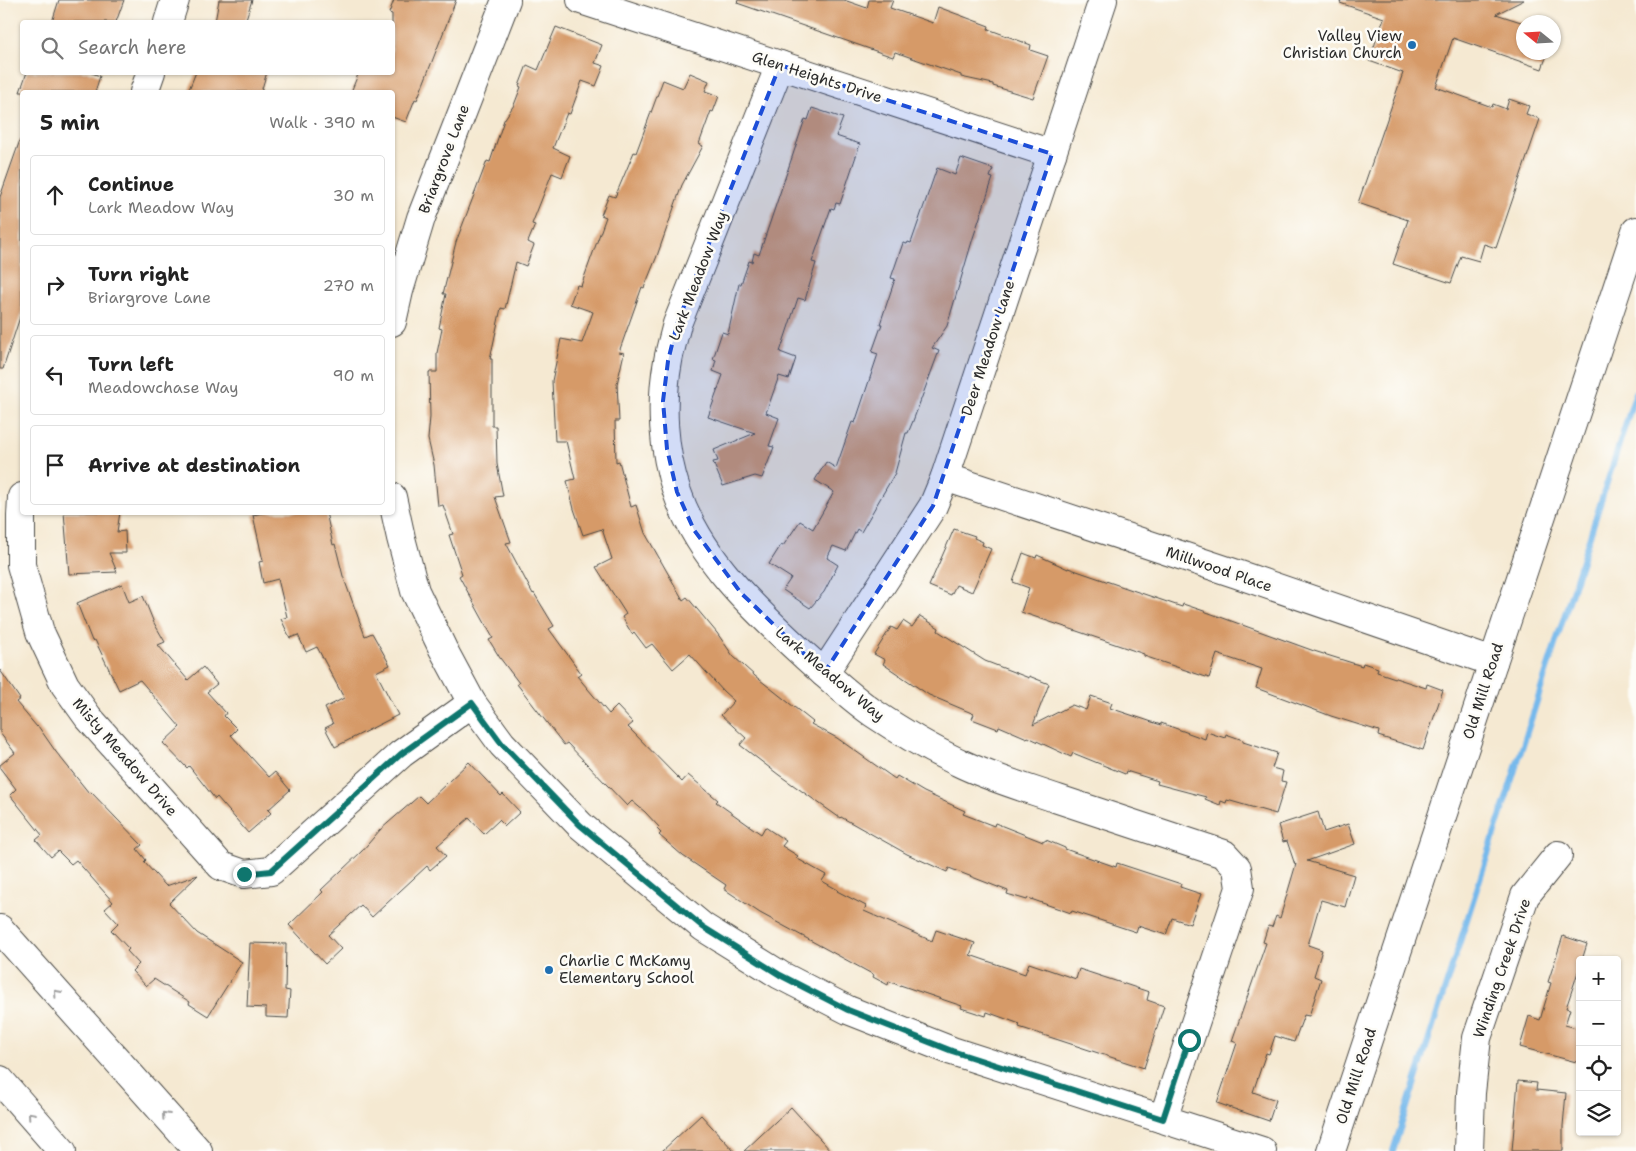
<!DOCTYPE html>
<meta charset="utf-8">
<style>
body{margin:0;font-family:"Shantell Sans",sans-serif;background:#f2f2f2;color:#222}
.controls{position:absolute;right:15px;bottom:15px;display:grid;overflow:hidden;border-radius:5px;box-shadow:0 1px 4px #0004}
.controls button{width:45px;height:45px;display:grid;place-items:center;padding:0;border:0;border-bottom:1px solid #e0e0e0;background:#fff;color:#222;font:25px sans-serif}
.compass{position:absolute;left:1516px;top:15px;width:45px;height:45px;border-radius:50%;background:#fff;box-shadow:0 1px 4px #0004;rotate:288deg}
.stop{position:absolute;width:15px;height:15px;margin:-11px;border:4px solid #0f766e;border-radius:50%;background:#fff}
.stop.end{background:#0f766e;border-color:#fff;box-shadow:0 1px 5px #0008}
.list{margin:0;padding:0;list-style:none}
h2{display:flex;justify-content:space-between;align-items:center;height:65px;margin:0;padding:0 20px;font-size:21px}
h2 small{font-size:16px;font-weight:400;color:#767676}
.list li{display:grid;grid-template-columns:32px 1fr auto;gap:15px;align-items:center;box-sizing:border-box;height:80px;margin:0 10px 10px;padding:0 10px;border:1px solid #e0e0e0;border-radius:5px}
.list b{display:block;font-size:19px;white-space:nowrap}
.list p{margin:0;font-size:16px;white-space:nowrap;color:#767676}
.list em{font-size:16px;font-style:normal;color:#767676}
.icon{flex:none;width:28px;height:28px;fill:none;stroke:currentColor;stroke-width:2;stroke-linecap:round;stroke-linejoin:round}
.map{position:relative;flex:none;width:1636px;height:1151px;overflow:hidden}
.search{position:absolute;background:#fff;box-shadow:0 1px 4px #0004;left:20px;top:20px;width:375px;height:55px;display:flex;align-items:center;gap:12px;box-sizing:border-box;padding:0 18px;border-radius:5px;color:#767676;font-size:19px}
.panel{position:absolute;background:#fff;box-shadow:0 1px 4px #0004;left:20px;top:90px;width:375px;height:425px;border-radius:5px}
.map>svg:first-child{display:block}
</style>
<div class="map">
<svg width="1636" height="1151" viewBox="0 0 1636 1151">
<rect width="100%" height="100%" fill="#fdfcf7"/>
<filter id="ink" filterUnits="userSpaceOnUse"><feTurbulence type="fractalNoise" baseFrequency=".02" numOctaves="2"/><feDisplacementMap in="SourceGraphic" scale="10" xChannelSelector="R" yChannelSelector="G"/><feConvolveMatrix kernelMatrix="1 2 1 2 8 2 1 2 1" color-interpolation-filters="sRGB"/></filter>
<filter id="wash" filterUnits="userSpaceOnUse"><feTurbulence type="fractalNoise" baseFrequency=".0096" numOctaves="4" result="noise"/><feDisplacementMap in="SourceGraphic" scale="20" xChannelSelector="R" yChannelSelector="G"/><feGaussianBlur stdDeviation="1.12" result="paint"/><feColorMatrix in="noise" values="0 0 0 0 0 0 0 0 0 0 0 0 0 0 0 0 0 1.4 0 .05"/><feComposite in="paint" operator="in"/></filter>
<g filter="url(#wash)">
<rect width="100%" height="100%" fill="#f5e9d2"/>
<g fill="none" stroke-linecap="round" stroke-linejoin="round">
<path stroke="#76b9ec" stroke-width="6" d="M1393,1151L1636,392"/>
</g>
<g id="blocks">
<g fill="#d69a68">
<path d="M59,0H124L116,22H52Z"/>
<path d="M219,0H252L245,22H215Z"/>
<path d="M394,0H456L417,100L415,99L406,122L392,117V92H351L359,72H392V14L389,13Z"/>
<path d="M738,0H844L867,8L869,0H893L890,8L933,23L938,7L989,26L988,29L1031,45L1030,50L1048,56L1033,98L993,86V84L961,77V75L895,52L893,57L737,3Z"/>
<path d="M1341,0H1524L1496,14L1524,23V52H1548L1542,69L1453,38L1436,87L1492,107L1493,104L1506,109L1509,99L1529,106L1526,114L1540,119L1496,248L1484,244L1479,261L1461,256L1451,283L1393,264L1408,220L1358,203L1403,73L1369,61L1384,18L1340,3Z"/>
<path d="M556,27L602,45L595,63L604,66L596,86L582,81L570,114L567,113L553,148L570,156L562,177L552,173L532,224L535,225L528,242L534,245L526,266L516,262L505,309L501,308L490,359H492V426H496L497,464L503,496L495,497L511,542L506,543L533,594L534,593L554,626L549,629L581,673L577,676L609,714L617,706L633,723L628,727L682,782L688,775L718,800L716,802L761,834L765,827L786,841L782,846L798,856L796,858L826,875L822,881L838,890L837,891L866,906L864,911L932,941L936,930L975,943L970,955L1025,974L1029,963L1076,979L1079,969L1149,992L1147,1000L1164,1006L1144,1068L1019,1027L1020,1024L987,1012L986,1016L961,1008L962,1006L900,985V986L889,981L888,985L873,977L874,975L760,913L724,889L726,885L683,856L659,835L661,833L657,829L659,827L645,812L632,801L627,806L567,743L564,745L517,684L519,683L500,658L489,640L493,638L459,576L462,574L449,535L453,534L443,505L438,506L434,465L428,439L430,417L429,372H437V353L442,329L439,328L446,294H443L456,242L487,161L490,162L504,120L514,105L521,87L519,86L527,65L538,70Z"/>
<path d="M27,72H89L100,76L95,92H20Z"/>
<path d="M196,72H267L261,92H188Z"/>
<path d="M690,73L709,81L705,91L719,96L713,112L711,111L699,144L703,146L682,185L657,256L644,288L642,287L619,352L624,353L617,384L619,421H615L616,462L619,461L631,507L636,505L645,533L683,600L687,597L717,633L733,656L755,676L813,722L811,724L837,738L895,779L897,776L924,792L965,811L963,814L994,826L995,823L1043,842L1046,840L1065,848V849L1116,867L1117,863L1181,884L1180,887L1201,894L1190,924L1172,918L1166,935L1138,926L1136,932L1072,911L1071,913L1028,898L1027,900L1007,894L1008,891L949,868L947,872L907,854L841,817L840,818L779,775L740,745L746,738L721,715L734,701L723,691L690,654L673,669L652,644L646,648L634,632L632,634L622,617L626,614L596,567L612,559L602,529L583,535L574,509L567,481L575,479L566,441H555L552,381L561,339L582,343L593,312L570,304L577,285L581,286L606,217L601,215L609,195L615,197L634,152L636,153L663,80L683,88Z"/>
<path d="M812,108L843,118L836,136L860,144L840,204L836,203L834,209L831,208L812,262L816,263L805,300L798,298L780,352L796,358L789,379L779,376L766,413L779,418L769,446L774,447L762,478L755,476L723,486L713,462L718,461L714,450L755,433L708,417L723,375L713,371L716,360L713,359L722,332L728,334L739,284H741L749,261L752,262L754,253L759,255L805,119L808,120Z"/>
<path d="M20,140H22V311L3,369H0V197Z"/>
<path d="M961,158L993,169L990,177L993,178L973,238L947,326L932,348L939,351L913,421L908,433H906L895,473L861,532L857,529L846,551L833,546L827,558L838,565L824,592L810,608L783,590L791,578L769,564L781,545L783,546L800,521L813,529L834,492L815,480L826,462L836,468L852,422L855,423L878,354L872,352L882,324H880L895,279L891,278L903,243L907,244L908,242L911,243L937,168L955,175Z"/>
<path d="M64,512H120L117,532L125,531L126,553H109L117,572L69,574Z"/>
<path d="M267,512H326L333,545L335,544L343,576L365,636L372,633L390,665L376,672L398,715L335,747L325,728L333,724L325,708L344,698L317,647L306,652L298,635L290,638L281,619L287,617L278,579L263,583L259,562L263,561L253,515Z"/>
<path d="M954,529L975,536L974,538L983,542L982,545L991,549L972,592L956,585L951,595L929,586Z"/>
<path d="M1023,553L1036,558L1037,555L1068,569V568L1173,604L1182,607L1183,604L1201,610L1314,651L1362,666L1363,663L1378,668L1377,672L1426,688L1427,684L1443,690L1423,750L1378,736L1379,731L1331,716L1256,688L1262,669L1217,654L1209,678L1144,656V654L1021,612L1029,588L1013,582Z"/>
<path d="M122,584L129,602L143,596L154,623L165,642L158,645L188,680L203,667L217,684L207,692L226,713L224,716L237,729L231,735L269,777L275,772L290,790L268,810L271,813L248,833L217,797L215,799L189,766L187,768L163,743L180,727L140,680L119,690L95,640L92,641L77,603Z"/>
<path d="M920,616L939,628L938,631L985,661L1029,678V676L1049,684L1033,725L1072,705L1086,710L1091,696L1112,703L1110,708L1161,725V723L1205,739L1207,732L1225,738L1226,734L1243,740V742L1277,753L1272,768L1283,771L1281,781L1286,782L1276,814L1227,800L1226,803L1221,801L1220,805L1205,799L1206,797L1157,784L1158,781L1126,771L1125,774L1073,753L1071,757L1028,737L1027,738L999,726L998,729L972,719L974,714L929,695L883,664L885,660L874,654L891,627L897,630L903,621L912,627Z"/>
<path d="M0,670L20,699L16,702L37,727L38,726L56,752L89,793L91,792L142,845L137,849L146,860L144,862L166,886L198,875L169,903L197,933L242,962L208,1016L189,1004L190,1002L154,979L146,986L132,971L139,964L127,951L129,949L111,930L118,923L105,909L113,902L76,860L71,864L58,851L51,857L36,840L42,835L10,795L16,789L0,768V765L15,753L0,733Z"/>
<path d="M469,762L501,796L503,794L520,812L505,826L499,820L484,834L469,818L437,846L446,856L430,870L427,866L372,917L361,905L328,935L341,949L325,964L289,925L323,892L321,890L362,851L380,830L419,796L426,803Z"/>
<path d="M1318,812L1324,832L1348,824L1355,844L1307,861L1354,875L1345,907L1321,900L1308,945L1322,950L1314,976L1321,979L1309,1016L1304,1015L1294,1042L1275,1036L1269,1054L1266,1053L1253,1092L1276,1100L1269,1121L1217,1103L1237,1043L1232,1041L1266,943L1263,942L1268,926L1272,927L1276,916L1280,918L1296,864L1295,865L1287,841L1283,842L1278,825Z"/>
<path d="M1563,936L1587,944L1582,960H1580V966L1566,1008L1570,1009L1565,1025L1580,1029V1063L1520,1047L1529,1016L1540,1020L1551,983L1548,982Z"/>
<path d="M250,943L286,944L285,990L290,991L288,1018L266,1017V1008L247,1007Z"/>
<path d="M1518,1081L1537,1083L1536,1090L1566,1093L1563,1126V1151H1512Z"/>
<path d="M791,1107L831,1151H744Z"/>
<path d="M701,1115L734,1151H662Z"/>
</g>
</g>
</g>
<g filter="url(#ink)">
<use href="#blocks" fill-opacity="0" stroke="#494844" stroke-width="1"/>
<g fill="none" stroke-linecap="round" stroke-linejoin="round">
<defs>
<g id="minor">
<path d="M581,0L1052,154"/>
<path d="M168,22L175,0"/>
<path d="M780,65L677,324C674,336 670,349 668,361C660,404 663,451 677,492C699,558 754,609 804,655C826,675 849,696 873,713C900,731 928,748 958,762C988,777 1026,788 1058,799C1113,817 1169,836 1224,854L1237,868L1240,888L1163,1119"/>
<path d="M144,92L151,72"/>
<path d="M392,322L399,291L421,218L506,0"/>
<path d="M945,477L1237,574L1493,662"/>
<path d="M22,497L21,516V565L40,632L65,685L88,717L221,866L244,874L271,871L401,754L472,703"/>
<path d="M392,497L401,538L415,591L443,649L472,703L502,744L580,825L703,927L780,975L848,1010L952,1051L1262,1151"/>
<path d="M824,673L933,506L945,477L1103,0"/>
<path d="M1331,1151L1636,231"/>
<path d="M1469,1151L1471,1093L1477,1038L1525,896L1558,855"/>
</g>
<g id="highway">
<path d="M0,929L198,1151"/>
<path d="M0,1080L62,1151"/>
</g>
</defs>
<use href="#minor" stroke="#494844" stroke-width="30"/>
<use href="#highway" stroke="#494844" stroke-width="30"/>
<use href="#minor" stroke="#fff" stroke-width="28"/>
<use href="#highway" stroke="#fff" stroke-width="28"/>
</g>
<defs><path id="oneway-chevron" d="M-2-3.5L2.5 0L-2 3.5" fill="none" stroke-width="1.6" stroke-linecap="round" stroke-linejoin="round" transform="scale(1.25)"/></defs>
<g stroke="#a0a0a0">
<use href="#oneway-chevron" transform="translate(57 993) rotate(-132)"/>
<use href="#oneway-chevron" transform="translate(31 1115) rotate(-131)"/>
<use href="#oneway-chevron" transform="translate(165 1115) rotate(-132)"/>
</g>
</g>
<g fill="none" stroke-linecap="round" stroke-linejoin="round" filter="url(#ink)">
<path stroke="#0f766e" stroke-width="6" d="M244,874L271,871L401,754L472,703L502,744L580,825L703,927L780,975L848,1010L952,1051L1163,1119L1189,1040"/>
</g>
<path fill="#1d4ed8" fill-opacity="0.2" stroke="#1d4ed8" stroke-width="4" stroke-dasharray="10 6" stroke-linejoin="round" d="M780,65L1052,154L933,506L824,673L741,593L694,530L677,492L667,449L663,401L668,361L677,324Z"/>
<g fill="#1f6fb2" stroke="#fdfcf7" stroke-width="2">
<circle cx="1412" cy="45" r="5"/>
<circle cx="549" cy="970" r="5"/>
</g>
<g text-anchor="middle" stroke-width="5" stroke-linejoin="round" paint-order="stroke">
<g font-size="15" fill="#2b2b2b" stroke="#fdfcf7" text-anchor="end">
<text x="1402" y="41">Valley View<tspan x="1402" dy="17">Christian Church</tspan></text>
<text x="559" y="966" text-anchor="start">Charlie C McKamy<tspan x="559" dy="17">Elementary School</tspan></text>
</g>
<g font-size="15" fill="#2b2b2b" stroke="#fdfcf7">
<text transform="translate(817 77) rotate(18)" y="5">Glen Heights Drive</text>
<text transform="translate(444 159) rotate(-69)" y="5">Briargrove Lane</text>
<text transform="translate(698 276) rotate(-69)" y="5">Lark Meadow Way</text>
<text transform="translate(988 348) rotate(-72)" y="5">Deer Meadow Lane</text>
<text transform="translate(1219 569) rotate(19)" y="5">Millwood Place</text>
<text transform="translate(830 674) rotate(40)" y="5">Lark Meadow Way</text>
<text transform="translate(1483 691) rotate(-72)" y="5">Old Mill Road</text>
<text transform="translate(125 757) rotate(49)" y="5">Misty Meadow Drive</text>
<text transform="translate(1502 968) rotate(-71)" y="5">Winding Creek Drive</text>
<text transform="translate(1356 1076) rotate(-72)" y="5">Old Mill Road</text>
</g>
</g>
</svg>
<div class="controls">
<button>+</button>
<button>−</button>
<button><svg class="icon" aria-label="locate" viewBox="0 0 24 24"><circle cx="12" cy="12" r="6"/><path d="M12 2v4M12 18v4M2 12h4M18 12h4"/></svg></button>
<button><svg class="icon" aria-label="layers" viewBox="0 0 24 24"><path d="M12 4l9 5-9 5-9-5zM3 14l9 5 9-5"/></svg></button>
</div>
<svg class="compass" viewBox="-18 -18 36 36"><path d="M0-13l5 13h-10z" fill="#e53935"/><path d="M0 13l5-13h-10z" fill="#767676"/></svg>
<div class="stop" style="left:1189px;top:1040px"></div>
<div class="stop end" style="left:244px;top:874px"></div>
<div class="search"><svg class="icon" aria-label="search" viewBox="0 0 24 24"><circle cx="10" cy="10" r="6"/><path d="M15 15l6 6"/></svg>Search here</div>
<section class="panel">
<h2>5 min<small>Walk · 390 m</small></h2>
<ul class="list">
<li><svg class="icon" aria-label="ahead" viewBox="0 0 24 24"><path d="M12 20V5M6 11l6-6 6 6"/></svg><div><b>Continue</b><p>Lark Meadow Way</p></div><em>30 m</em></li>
<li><svg class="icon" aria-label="right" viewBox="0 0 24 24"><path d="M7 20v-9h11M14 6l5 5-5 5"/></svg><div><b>Turn right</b><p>Briargrove Lane</p></div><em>270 m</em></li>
<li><svg class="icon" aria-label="left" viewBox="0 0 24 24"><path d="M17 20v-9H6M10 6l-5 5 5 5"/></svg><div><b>Turn left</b><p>Meadowchase Way</p></div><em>90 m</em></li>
<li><svg class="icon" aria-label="arrive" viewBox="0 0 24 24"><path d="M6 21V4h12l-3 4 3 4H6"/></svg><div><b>Arrive at destination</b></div></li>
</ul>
</section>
</div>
